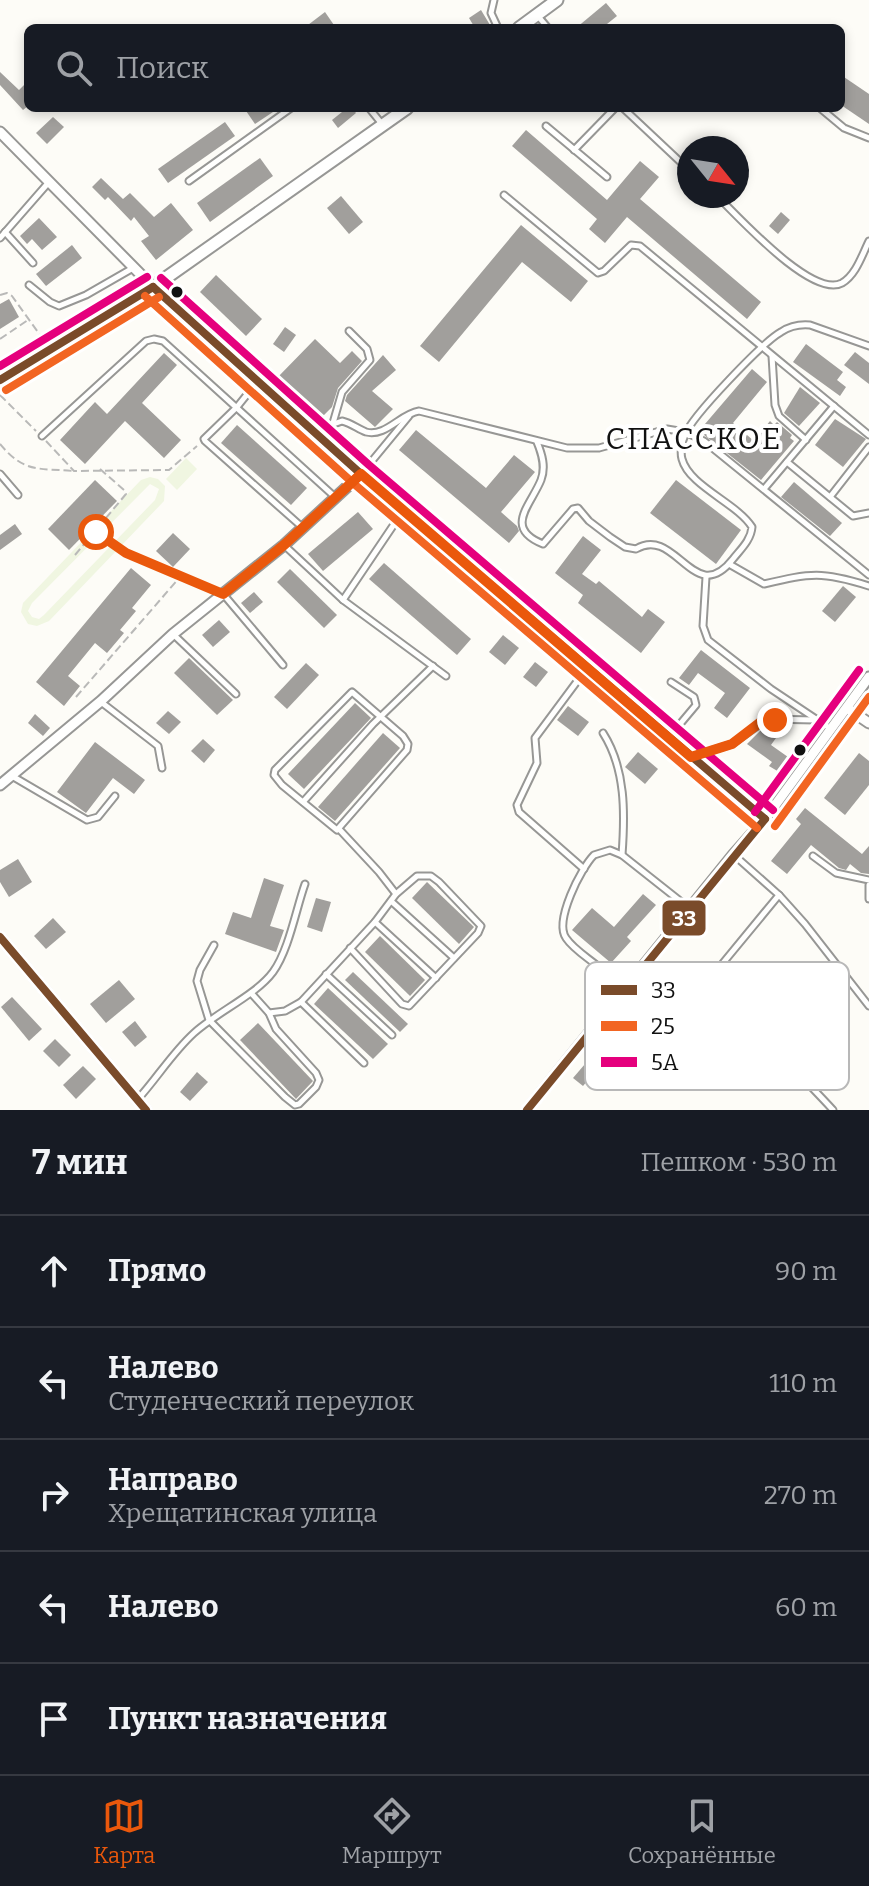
<!DOCTYPE html>
<html lang="ru">
<meta charset="utf-8">
<style>
body{margin:0;font-family:Bitter,serif;background:#242831;color:#f1f3f6}
.compass{position:absolute;left:677px;top:136px;width:72px;height:72px;border-radius:50%;background:#171b24;box-shadow:0 4px 12px #0003;rotate:120deg}
.stop{position:absolute;width:24px;height:24px;margin:-18px;border:6px solid #ea580c;border-radius:50%;background:#fff}
.stop.end{background:#ea580c;border-color:#fff;box-shadow:0 2px 8px #0008}
.list{margin:0;padding:0;list-style:none}
h2{display:flex;justify-content:space-between;align-items:center;height:104px;margin:0;padding:0 32px;font-size:34px}
h2 small{font-size:26px;font-weight:400;color:#9ea1a6}
.list li{display:grid;grid-template-columns:52px 1fr auto;gap:24px;align-items:center;box-sizing:border-box;height:112px;padding:0 32px;border-top:2px solid #363941}
.list b{display:block;font-size:30px;white-space:nowrap}
.list p{margin:0;font-size:26px;white-space:nowrap;color:#9ea1a6}
.list em{font-size:26px;font-style:normal;color:#9ea1a6}
.icon{flex:none;width:44px;height:44px;fill:none;stroke:currentColor;stroke-width:2;stroke-linecap:round;stroke-linejoin:round}
.map{position:relative;flex:none;width:869px;height:1110px;overflow:hidden}
.search{position:absolute;background:#171b24;box-shadow:0 4px 12px #0003;left:24px;right:24px;top:24px;height:88px;display:flex;align-items:center;gap:20px;box-sizing:border-box;padding:0 28px;border-radius:12px;color:#9ea1a6;font-size:30px}
.sheet{height:664px;background:#171b24}
nav{display:flex;justify-content:space-around;align-items:center;box-sizing:border-box;height:112px;border-top:2px solid #363941;background:#171b24;font-size:22px;color:#9ea1a6}
nav a{display:grid;justify-items:center;gap:4px}
nav .on{color:#ea580c}
.map>svg:first-child{display:block}
</style>
<div class="map">
<svg width="869" height="1110" viewBox="0 0 869 1110">
<rect width="100%" height="100%" fill="#fdfcf7"/>
<g fill="#f0f6e1" fill-rule="evenodd">
<path d="M186,458L197,469L177,490L166,479Z"/>
<path d="M150,477L158,479L165,486L164,501L49,621L37,626L28,624L21,612L23,603L141,480ZM150,484L159,489L155,500L44,615L39,619L32,617L28,611L32,603Z"/>
</g>
<g fill="#a19f9c">
<path d="M606,3L617,16L602,28H576Z"/>
<path d="M481,10L490,25L492,28H475L469,18Z"/>
<path d="M325,12L336,28H304Z"/>
<path d="M0,72L19,90L28,81V106L23,110L0,85Z"/>
<path d="M841,75L869,94V124L841,105Z"/>
<path d="M244,108H279L255,124Z"/>
<path d="M347,108H352L356,113L338,128L332,120Z"/>
<path d="M53,117L64,127L47,144L36,133Z"/>
<path d="M225,122L235,136L168,183L158,169Z"/>
<path d="M526,130L607,200L640,161L659,177L640,199L761,302L747,319L627,217L605,243L589,229L597,219L512,146Z"/>
<path d="M260,158L273,176L210,222L197,203Z"/>
<path d="M101,178L123,199L130,193L154,217L171,203L193,230L156,260L141,241L149,236L134,217L131,221L108,197L105,200L92,187Z"/>
<path d="M341,196L363,222L349,234L327,208Z"/>
<path d="M781,212L790,220L778,234L769,226Z"/>
<path d="M39,218L57,237L42,250L32,239L27,244L20,236Z"/>
<path d="M521,225L588,281L571,302L522,262L439,362L420,346Z"/>
<path d="M72,245L82,258L46,286L36,274Z"/>
<path d="M216,275L262,319L246,336L200,292Z"/>
<path d="M9,299L19,317L0,329V304Z"/>
<path d="M285,327L296,335L284,352L273,344Z"/>
<path d="M315,339L340,363L352,351L362,361L338,388L332,407L319,420L276,379Z"/>
<path d="M806,344L843,372L837,380L846,387L840,396L793,362Z"/>
<path d="M855,352L869,363V384L844,365Z"/>
<path d="M164,353L177,365L142,403L181,440L164,458L125,421L85,464L60,440L95,402L107,414Z"/>
<path d="M383,355L396,370L372,391L393,409L375,427L345,401L347,395Z"/>
<path d="M752,369L767,382L733,423L754,441L770,421L774,425L777,422L792,435L790,438L794,441L761,480L699,431Z"/>
<path d="M800,387L820,403L799,426L784,413Z"/>
<path d="M835,419L866,439L843,467L815,445Z"/>
<path d="M237,425L307,488L291,505L221,443Z"/>
<path d="M416,430L486,488L514,455L535,472L501,512L517,526L519,531L509,543L399,450Z"/>
<path d="M95,480L117,501L69,550L48,529Z"/>
<path d="M676,480L741,530L716,564L650,513Z"/>
<path d="M794,482L842,523L830,536L781,497Z"/>
<path d="M358,512L373,529L323,571L308,554Z"/>
<path d="M15,524L22,534L0,550V535Z"/>
<path d="M173,533L190,549L173,567L156,551Z"/>
<path d="M583,536L601,550L582,574L596,584L599,581L642,617L648,609L665,622L641,653L578,603L583,595L555,573Z"/>
<path d="M384,563L471,639L457,655L369,579Z"/>
<path d="M131,568L151,585L132,608L136,611L120,630L124,633L107,653L95,643L68,676L80,686L64,706L36,682Z"/>
<path d="M290,569L337,615L324,628L277,582Z"/>
<path d="M843,586L856,597L835,622L822,611Z"/>
<path d="M254,592L263,602L250,613L241,603Z"/>
<path d="M219,620L230,632L213,647L202,635Z"/>
<path d="M503,635L519,648L505,665L489,652Z"/>
<path d="M701,650L750,688L727,718L714,708L725,693L698,673L689,685L679,678Z"/>
<path d="M189,658L233,700L217,715L174,673Z"/>
<path d="M535,662L548,672L536,687L523,677Z"/>
<path d="M306,663L319,675L287,709L274,697Z"/>
<path d="M355,703L371,718L304,789L288,774Z"/>
<path d="M568,706L589,722L578,736L557,720Z"/>
<path d="M168,711L181,722L169,734L156,723Z"/>
<path d="M35,714L50,728L43,736L28,723Z"/>
<path d="M763,728L776,738L771,745L788,757L779,772L769,766L772,762L747,744Z"/>
<path d="M383,733L400,748L335,821L318,807Z"/>
<path d="M203,739L215,750L204,763L191,751Z"/>
<path d="M95,742L145,780L134,794L113,778L86,813L57,792Z"/>
<path d="M638,752L658,769L645,784L625,767Z"/>
<path d="M859,753L869,761V785L845,815L824,798Z"/>
<path d="M805,808L862,854L869,846V874L861,873L850,864L846,870L839,868L811,845L787,874L771,861L801,824L796,819Z"/>
<path d="M18,859L32,882L9,897L0,882V870Z"/>
<path d="M264,878L284,885L270,926L284,930L276,952L225,934L233,912L251,918Z"/>
<path d="M427,882L474,927L459,944L412,898Z"/>
<path d="M643,894L656,905L627,937L631,941L611,963L572,930L592,908L614,927Z"/>
<path d="M316,898L331,902L322,932L307,927Z"/>
<path d="M53,918L66,932L46,949L34,936Z"/>
<path d="M380,936L425,980L410,996L365,952Z"/>
<path d="M353,972L408,1024L400,1032L345,980Z"/>
<path d="M119,980L135,999L106,1023L90,1004Z"/>
<path d="M328,988L388,1044L373,1059L314,1004Z"/>
<path d="M12,997L42,1029L29,1041L1,1007Z"/>
<path d="M135,1021L147,1037L135,1047L122,1032Z"/>
<path d="M258,1023L313,1081L296,1099L240,1040Z"/>
<path d="M55,1039L71,1055L59,1067L43,1051Z"/>
<path d="M585,1064L595,1072L583,1086L573,1078Z"/>
<path d="M83,1066L96,1079L76,1099L63,1085Z"/>
<path d="M197,1072L208,1082L190,1101L180,1092Z"/>
</g>
<g fill="none" stroke-linecap="round" stroke-linejoin="round">
<defs>
<g id="service">
<path d="M494,0L491,13L498,28"/>
<path d="M537,15L548,28"/>
<path d="M369,108L382,124"/>
<path d="M623,108L689,170"/>
<path d="M820,108L844,128L869,138"/>
<path d="M546,126L607,177"/>
<path d="M574,150L615,108"/>
<path d="M189,181L291,108"/>
<path d="M504,195L598,273L604,271L631,245L640,246L869,435"/>
<path d="M717,196C738,216 812,299 842,283C856,275 862,255 869,241"/>
<path d="M5,232L33,263"/>
<path d="M0,238L49,182"/>
<path d="M29,285L50,302L59,306L86,295L133,268"/>
<path d="M772,356L775,405L779,416L806,440"/>
<path d="M257,382L237,407L204,439L205,441L302,527"/>
<path d="M333,423L342,392L370,360L367,349L349,331"/>
<path d="M314,431L342,421C351,423 358,429 366,432C386,437 400,414 419,411L567,448H599L667,429L685,432L704,441L869,575"/>
<path d="M42,436L146,341L154,339L163,341L335,497"/>
<path d="M537,442C542,454 546,467 541,480C531,505 503,528 543,544L573,509L578,508L589,521L610,537L625,547L636,549C676,525 694,609 733,559C741,549 751,540 752,527C737,503 689,486 682,459C680,452 682,441 685,435C691,417 763,342 781,332C790,326 799,324 810,325L869,346"/>
<path d="M787,462L853,516L869,513"/>
<path d="M362,473L409,416"/>
<path d="M0,474L18,495"/>
<path d="M764,489L834,406"/>
<path d="M830,497L869,447"/>
<path d="M284,545L343,600L446,676"/>
<path d="M729,564L764,584C811,573 822,571 869,586"/>
<path d="M706,577L703,626L708,640L771,689L831,729"/>
<path d="M224,595L283,665"/>
<path d="M343,600L403,511"/>
<path d="M174,635L236,694"/>
<path d="M352,692L403,736L408,744L407,750L337,830L282,785L274,775L275,770Z"/>
<path d="M101,702L158,746L162,768"/>
<path d="M603,733C626,769 625,814 622,855"/>
<path d="M670,736L696,705L694,697L671,682"/>
<path d="M691,757L732,744L767,719L815,720"/>
<path d="M12,776L87,820L98,817L115,796"/>
<path d="M303,802L373,724L433,666"/>
<path d="M339,829L379,872L396,894"/>
<path d="M734,855L779,895L805,924L869,1006"/>
<path d="M813,856L836,873L869,880"/>
<path d="M584,869L519,812L517,805L537,763L535,738L587,668"/>
<path d="M869,885V899"/>
<path d="M779,895L718,969C725,1002 807,1081 833,1110"/>
<path d="M391,901L454,958"/>
<path d="M375,922L436,978"/>
<path d="M214,945L200,970L197,981L209,1020L285,1097L295,1105L299,1104L316,1087L319,1080L316,1073L276,1029L269,1013L251,993"/>
<path d="M600,968C590,959 574,950 566,938C554,921 581,868 594,855L610,850L622,855L689,908"/>
<path d="M326,974L392,1035"/>
<path d="M301,1002L364,1063"/>
<path d="M269,1013L285,1011L301,1002L375,922L396,894L417,876H431L439,882L481,926L478,933L409,1006L402,1004L350,948"/>
<path d="M138,1099C157,1078 173,1052 194,1033C217,1012 256,995 273,972C289,950 296,909 305,884"/>
</g>
<g id="minor">
<path d="M0,132L153,287L257,381L361,474L765,819"/>
<path d="M847,708L869,723"/>
<path d="M0,785L101,701L173,634L284,545L361,474"/>
<path d="M0,937L146,1110"/>
<path d="M527,1110L733,855L765,819L869,677"/>
</g>
<g id="tertiary">
<path d="M519,28L557,0"/>
<path d="M0,380L153,287L407,108"/>
</g>
</defs>
<use href="#service" stroke="#979795" stroke-width="9"/>
<use href="#minor" stroke="#979795" stroke-width="13"/>
<use href="#tertiary" stroke="#979795" stroke-width="15"/>
<g stroke="#b9b9b8" stroke-width="2" stroke-dasharray="8 4" stroke-linecap="butt">
<path d="M0,295L7,293L12,296L43,339"/>
<path d="M0,339L28,320"/>
<path d="M0,395L36,431"/>
<path d="M46,441L74,471L169,470L197,446"/>
<path d="M0,444C24,473 38,468 73,471"/>
<path d="M97,532L126,553L179,576"/>
<path d="M75,555L126,494L124,490L100,469"/>
<path d="M76,697L180,577L211,589"/>
</g>
<use href="#service" stroke="#fffffe" stroke-width="5"/>
<use href="#minor" stroke="#fffffe" stroke-width="9"/>
<use href="#tertiary" stroke="#fffffe" stroke-width="11"/>
<defs>
<g id="bus-1">
<path d="M153,287L361,474L765,819"/>
<path d="M0,380L153,287"/>
<path d="M0,937L146,1110"/>
<path d="M527,1110L765,819"/>
</g>
<g id="bus-2">
<path d="M145,296L353,483L757,828"/>
<path d="M6,390L159,297"/>
<path d="M775,826L869,697"/>
</g>
<g id="bus-3">
<path d="M161,278L369,465L773,810"/>
<path d="M0,366L147,277"/>
<path d="M755,812L859,670"/>
</g>
</defs>
<use href="#bus-1" stroke="#fff" stroke-width="14"/>
<use href="#bus-2" stroke="#fff" stroke-width="14"/>
<use href="#bus-3" stroke="#fff" stroke-width="14"/>
<use href="#bus-1" stroke="#7a4b2a" stroke-width="8"/>
<use href="#bus-2" stroke="#f26522" stroke-width="8"/>
<use href="#bus-3" stroke="#e5007d" stroke-width="8"/>
</g>
<g fill="none" stroke-linecap="round" stroke-linejoin="round">
<path stroke="#ea580c" stroke-width="10" d="M96,532L126,553L223,594L284,545L361,474L691,757L732,744L762,721L767,719L775,720"/>
</g>
<g fill="#111" stroke="#fff" stroke-width="3">
<circle cx="177" cy="292" r="7"/>
<circle cx="800" cy="750" r="7"/>
</g>
<g text-anchor="middle" stroke-width="8" stroke-linejoin="round" paint-order="stroke">
<g font-size="30" letter-spacing="2" fill="#111" stroke="#fff">
<text x="694" y="449">СПАССКОЕ</text>
</g>
</g>
<rect x="585" y="962" width="264" height="128" rx="12" fill="#fff" stroke="#b8b8b8" stroke-width="2"/>
<rect x="601" y="985" width="36" height="10" fill="#7a4b2a"/>
<rect x="601" y="1021" width="36" height="10" fill="#f26522"/>
<rect x="601" y="1057" width="36" height="10" fill="#e5007d"/>
<g font-size="22" fill="#111">
<text x="651" y="998">33</text>
<text x="651" y="1034">25</text>
<text x="651" y="1070">5А</text>
</g>
<rect stroke="#fff" stroke-width="3" x="661" y="899" width="46" height="38" rx="8" fill="#7a4b2a"/>
<g font-size="22" text-anchor="middle" font-weight="bold" fill="#fff">
<text x="684" y="926">33</text>
</g>
</svg>
<svg class="compass" viewBox="-18 -18 36 36"><path d="M0-13l5 13h-10z" fill="#e53935"/><path d="M0 13l5-13h-10z" fill="#9ea1a6"/></svg>
<div class="stop" style="left:96px;top:532px"></div>
<div class="stop end" style="left:775px;top:720px"></div>
<div class="search"><svg class="icon" aria-label="search" viewBox="0 0 24 24"><circle cx="10" cy="10" r="6"/><path d="M15 15l6 6"/></svg>Поиск</div>
</div>
<section class="sheet">
<h2>7 мин<small>Пешком · 530 m</small></h2>
<ul class="list">
<li><svg class="icon" aria-label="ahead" viewBox="0 0 24 24"><path d="M12 20V5M6 11l6-6 6 6"/></svg><div><b>Прямо</b></div><em>90 m</em></li>
<li><svg class="icon" aria-label="left" viewBox="0 0 24 24"><path d="M17 20v-9H6M10 6l-5 5 5 5"/></svg><div><b>Налево</b><p>Студенческий переулок</p></div><em>110 m</em></li>
<li><svg class="icon" aria-label="right" viewBox="0 0 24 24"><path d="M7 20v-9h11M14 6l5 5-5 5"/></svg><div><b>Направо</b><p>Хрещатинская улица</p></div><em>270 m</em></li>
<li><svg class="icon" aria-label="left" viewBox="0 0 24 24"><path d="M17 20v-9H6M10 6l-5 5 5 5"/></svg><div><b>Налево</b></div><em>60 m</em></li>
<li><svg class="icon" aria-label="arrive" viewBox="0 0 24 24"><path d="M6 21V4h12l-3 4 3 4H6"/></svg><div><b>Пункт назначения</b></div></li>
</ul>
</section>
<nav>
<a class="on"><svg class="icon" aria-label="map" viewBox="0 0 24 24"><path d="M3 6l6-2 6 2 6-2v14l-6 2-6-2-6 2zM9 4v14M15 6v14"/></svg>Карта</a>
<a><svg class="icon" aria-label="directions" viewBox="0 0 24 24"><path d="M12 3l9 9-9 9-9-9zM9 14v-3h6M13 9l2 2-2 2"/></svg>Маршрут</a>
<a><svg class="icon" aria-label="saved" viewBox="0 0 24 24"><path d="M7 4h10v16l-5-4-5 4z"/></svg>Сохранённые</a>
</nav>
